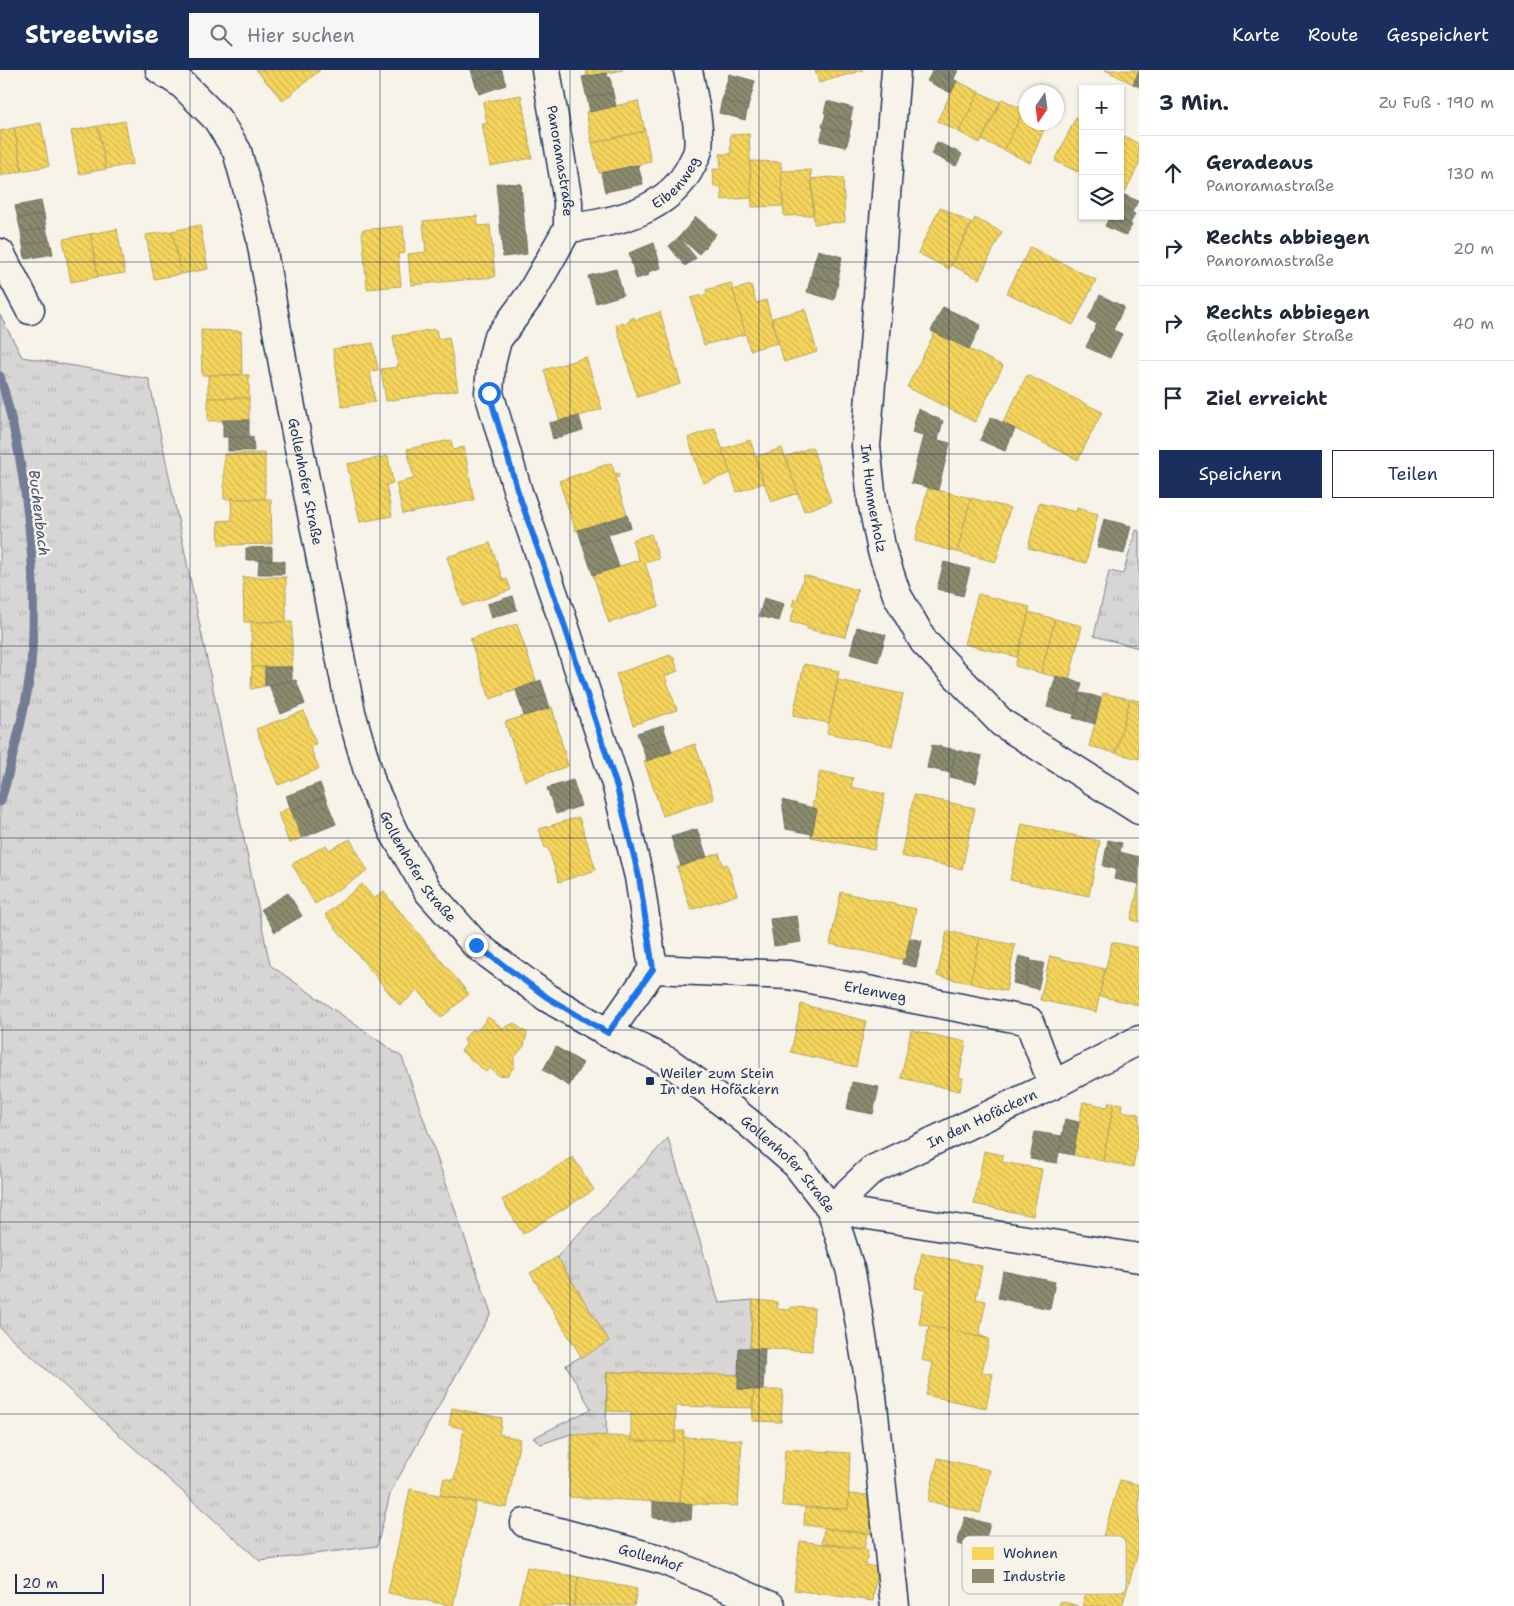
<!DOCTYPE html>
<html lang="de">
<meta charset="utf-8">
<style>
body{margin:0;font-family:"Shantell Sans",sans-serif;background:#f6f6f7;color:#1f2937}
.controls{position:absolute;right:15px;top:15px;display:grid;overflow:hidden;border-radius:0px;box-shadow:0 1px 4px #0004}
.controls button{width:45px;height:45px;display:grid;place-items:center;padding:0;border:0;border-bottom:1px solid #e0e1e3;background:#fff;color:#1f2937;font:25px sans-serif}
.compass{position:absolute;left:1019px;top:15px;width:45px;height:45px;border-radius:50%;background:#fff;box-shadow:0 1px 4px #0004;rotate:193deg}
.scale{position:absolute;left:15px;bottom:12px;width:89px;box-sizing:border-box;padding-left:5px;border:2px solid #1b2f5e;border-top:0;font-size:14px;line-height:18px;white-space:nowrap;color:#1b2f5e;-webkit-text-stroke:4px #f7f3e8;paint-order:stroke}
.stop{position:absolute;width:15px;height:15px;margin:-11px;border:4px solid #1a73e8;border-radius:50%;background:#fff}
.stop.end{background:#1a73e8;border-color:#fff;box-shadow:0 1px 5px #0008}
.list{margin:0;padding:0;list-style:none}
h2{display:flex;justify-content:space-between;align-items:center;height:65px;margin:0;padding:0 20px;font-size:21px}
h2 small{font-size:16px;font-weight:400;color:#747a83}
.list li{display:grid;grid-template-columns:32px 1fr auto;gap:15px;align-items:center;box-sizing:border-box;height:75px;padding:0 20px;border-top:1px solid #e0e1e3}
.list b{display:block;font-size:19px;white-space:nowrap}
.list p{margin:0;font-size:16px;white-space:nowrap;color:#747a83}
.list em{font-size:16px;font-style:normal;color:#747a83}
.actions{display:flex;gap:10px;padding:15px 20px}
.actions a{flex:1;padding:11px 0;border:1px solid #1b2f5e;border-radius:0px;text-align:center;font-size:18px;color:#1b2f5e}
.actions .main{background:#1b2f5e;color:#fff}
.icon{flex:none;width:28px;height:28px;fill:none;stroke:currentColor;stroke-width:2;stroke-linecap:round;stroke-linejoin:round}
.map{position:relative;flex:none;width:1139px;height:1536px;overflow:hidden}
header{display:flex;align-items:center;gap:30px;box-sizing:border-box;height:70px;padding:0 25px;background:#1b2f5e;color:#fff}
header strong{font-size:24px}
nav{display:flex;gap:28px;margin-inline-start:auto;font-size:18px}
.search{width:350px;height:45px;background:#f6f6f7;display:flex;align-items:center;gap:12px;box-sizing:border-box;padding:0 18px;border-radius:0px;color:#747a83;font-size:19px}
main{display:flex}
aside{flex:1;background:#fff}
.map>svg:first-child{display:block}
</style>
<header>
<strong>Streetwise</strong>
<div class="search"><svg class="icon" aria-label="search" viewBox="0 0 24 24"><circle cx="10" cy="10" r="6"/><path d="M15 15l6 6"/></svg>Hier suchen</div>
<nav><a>Karte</a><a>Route</a><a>Gespeichert</a></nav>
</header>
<main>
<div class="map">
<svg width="1139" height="1536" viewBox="0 0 1139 1536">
<defs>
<pattern id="grass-tufts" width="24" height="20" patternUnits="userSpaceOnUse" patternTransform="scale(1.25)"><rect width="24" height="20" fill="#d7d6d4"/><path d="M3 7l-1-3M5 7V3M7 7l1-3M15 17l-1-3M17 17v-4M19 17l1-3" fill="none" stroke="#b8b8b8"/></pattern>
<pattern id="homes-back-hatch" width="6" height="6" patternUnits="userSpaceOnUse" patternTransform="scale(1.25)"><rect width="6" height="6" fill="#f6d55c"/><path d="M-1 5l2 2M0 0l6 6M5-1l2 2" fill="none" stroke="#d2b752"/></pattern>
<pattern id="industry-back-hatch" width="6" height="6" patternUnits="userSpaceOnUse" patternTransform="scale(1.25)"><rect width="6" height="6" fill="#8c8c6e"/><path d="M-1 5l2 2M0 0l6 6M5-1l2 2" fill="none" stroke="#72735e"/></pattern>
</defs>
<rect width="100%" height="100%" fill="#f7f3e8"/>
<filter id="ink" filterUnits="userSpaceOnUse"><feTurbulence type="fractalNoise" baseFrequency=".02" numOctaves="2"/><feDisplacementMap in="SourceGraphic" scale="10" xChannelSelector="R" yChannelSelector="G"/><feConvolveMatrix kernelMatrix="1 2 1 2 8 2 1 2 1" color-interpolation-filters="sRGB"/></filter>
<g filter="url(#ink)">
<g fill="url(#grass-tufts)" stroke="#798299">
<path d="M0,245L22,287L149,309L270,895L402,987L491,1243L391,1421L377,1476L260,1491L0,1258Z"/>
<path d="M1136,460L1139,461V578L1094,566L1109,501L1123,504Z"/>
<path d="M668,1068L719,1233L753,1230L750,1278H739L738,1305L607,1302L606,1366L571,1364L541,1374L533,1368L591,1339L566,1295L609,1271L557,1187Z"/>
</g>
<g fill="url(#homes-back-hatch)" stroke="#b4a35d">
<path d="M256,0H320L283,31Z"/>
<path d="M586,0H623L587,7Z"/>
<path d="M815,0H863L819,13Z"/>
<path d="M1105,0H1139V1L1133,14Z"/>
<path d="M957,11L979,22L959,62L937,51Z"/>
<path d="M979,22L1000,32L980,73L959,62Z"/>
<path d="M521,25L532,88L490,96L482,54H487L483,32Z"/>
<path d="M1002,29L1024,40L1004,80L982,70Z"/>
<path d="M638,31L645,61L592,73L586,42Z"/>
<path d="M1024,40L1026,41V52H1047L1030,93L1004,80Z"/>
<path d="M1076,47L1083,51V93L1078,102L1055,91Z"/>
<path d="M125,51L133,94L106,99L98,56Z"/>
<path d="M41,53L49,96L22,101L14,58Z"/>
<path d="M98,56L106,99L79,104L71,61Z"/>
<path d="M14,58L22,101L0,106V61Z"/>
<path d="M645,61L651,92L599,103L592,73Z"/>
<path d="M749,64L752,128L722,130L721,116L714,117L713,99H721L720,84H731L730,65Z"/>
<path d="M1124,66L1139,74V94L1125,122L1120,119V74Z"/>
<path d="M750,91L781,92L783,136L752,137Z"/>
<path d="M811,100L813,145L784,146L781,101Z"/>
<path d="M828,107L843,108L845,152L814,154L812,109Z"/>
<path d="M940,137L971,153L949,199L918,183Z"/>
<path d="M477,146L478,156L490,155L495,207L411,215L408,184L426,182L423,151Z"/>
<path d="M975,148L1002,162L979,209L951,195Z"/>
<path d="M200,155L208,199L181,204L172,161Z"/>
<path d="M403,156L405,183L398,184L401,216L367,219L362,160Z"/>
<path d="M117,159L125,203L98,207L90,164Z"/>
<path d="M172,161L181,204L154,209L146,165Z"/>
<path d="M90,164L98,207L71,212L63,169Z"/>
<path d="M1030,177L1096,210L1073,255L1007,223Z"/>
<path d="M731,213L746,264L704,275L691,228L707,224L706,220Z"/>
<path d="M751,215L756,233L766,230L778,273L750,280L733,220Z"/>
<path d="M805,239L817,282L784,292L772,248Z"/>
<path d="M660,242L681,314L637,327L616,255L631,251L630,249L634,247L635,250Z"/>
<path d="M436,259L438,269L449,267L458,320L386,331L381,299L398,297L393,266Z"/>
<path d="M201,260L241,261L242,305H202Z"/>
<path d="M935,262L1003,296L975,352L907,317Z"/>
<path d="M373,273L378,300L370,301L375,332L342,337L333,279Z"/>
<path d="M586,287L602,339L560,352L544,300Z"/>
<rect x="208" y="305" width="41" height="23"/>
<path d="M1027,305L1102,342L1078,390L1003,353Z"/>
<path d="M208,328H249V350L208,351Z"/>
<path d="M715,358L731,403L703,413L688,368Z"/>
<path d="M451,370L453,380L464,377L474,430L403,444L396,413L414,409L407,379Z"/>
<path d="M750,370L764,413L737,422L722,379Z"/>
<path d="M812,377L831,432L804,441L785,387Z"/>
<path d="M782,378L798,423L771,432L755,387Z"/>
<path d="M265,383V429H224V384Z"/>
<path d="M388,386L393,413L386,415L392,446L360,452L347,394Z"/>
<path d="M611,393L615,404L618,403L619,407L615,408L627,445L576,461L559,411Z"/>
<path d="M928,418L971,428L957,482L915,471Z"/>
<path d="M971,428L1010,438L996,492L957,482Z"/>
<path d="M231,429H271L272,474L219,475L218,451L232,450Z"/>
<path d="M1039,433L1076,442L1077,438L1098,444L1086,493L1028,478Z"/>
<path d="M651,464L659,489L645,493L659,536L609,553L593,505L639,490L632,470Z"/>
<path d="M490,473L503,510L507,509L511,520L463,536L447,487Z"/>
<path d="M804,505L858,520L845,567L807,559V556L790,552L795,537L792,536L794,529L797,530Z"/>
<path d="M243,507H286V552H244Z"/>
<path d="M978,524L1030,537L1017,587L964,574Z"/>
<path d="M1029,542L1055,549L1041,603L1015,596Z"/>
<path d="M1055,549L1082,556L1069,610L1041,603Z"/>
<path d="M251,552H292V597H252Z"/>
<path d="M517,554L537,613L490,629L470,569Z"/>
<path d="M670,585L674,588L678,601L665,606L677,640L633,655L616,604Z"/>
<path d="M804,594L839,601L829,653L793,646Z"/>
<path d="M252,597H265V616L251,619Z"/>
<path d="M838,610L903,624L892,676L827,663Z"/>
<path d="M1103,623L1130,629L1116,683L1089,676Z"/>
<path d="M1130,629L1139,631V689L1116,683Z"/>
<path d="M552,637L568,696L525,711L505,652Z"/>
<path d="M304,641L316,674L310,676L319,699L278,715L256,659Z"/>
<path d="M695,674L714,729L663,746L644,691Z"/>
<path d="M820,701L853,708L851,717L885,724L874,780L811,767L817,739L812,737Z"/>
<path d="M914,725L975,738L962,799L901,786Z"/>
<path d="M291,737L302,768L289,773L278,743Z"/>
<path d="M579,747L596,800L559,812L548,778H545L539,759Z"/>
<path d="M1022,754L1100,771L1089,826L1010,810Z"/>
<path d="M350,769L368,801L315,834L292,794L326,775L329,780Z"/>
<path d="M719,783L723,796L727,794L737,825L691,840L677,797Z"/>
<path d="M362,814L374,829L383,821L469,924L441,948L418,920L400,936L325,845Z"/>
<path d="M1139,814V852L1131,850Z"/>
<path d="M841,822L916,839L905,890L830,874Z"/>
<path d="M947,861L980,868L970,913L937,906Z"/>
<path d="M980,868L1015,875L1006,921L970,913Z"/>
<path d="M1112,872L1139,878V935L1099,926Z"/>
<path d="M1050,886L1105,899L1096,942L1040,930Z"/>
<path d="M801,934L866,951L856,997L791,982Z"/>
<path d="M488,947L503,958L514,953L527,963L524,976L514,988V997L508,1005L499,1006L490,998L486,1002L461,981L466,975L464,969L471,960L477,961Z"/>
<path d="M911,960L966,972L959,1007L963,1008L960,1021L901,1008Z"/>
<path d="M1083,1032L1108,1037L1109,1032L1114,1033L1103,1091L1073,1085Z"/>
<path d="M1114,1033L1122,1034L1121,1041L1139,1044V1064L1133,1097L1103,1091Z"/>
<path d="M984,1081L1003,1085L1002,1092L1042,1099L1033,1146L974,1134Z"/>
<path d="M573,1087L594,1120L523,1164L502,1130Z"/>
<path d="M922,1183L982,1196L976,1229L986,1231L979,1265L989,1269L919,1254L925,1220L915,1218Z"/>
<path d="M557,1187L609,1271L582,1288L530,1203Z"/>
<path d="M753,1230L777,1232V1239L790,1240L791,1237L814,1238L812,1281L750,1278Z"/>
<path d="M929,1256L989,1269L982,1302L993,1304L986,1338L926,1325L933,1293L922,1290Z"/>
<path d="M607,1302L738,1305V1319L754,1320L752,1338L676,1336L675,1372L631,1371V1342L607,1341Z"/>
<path d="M754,1320H783L781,1352L752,1351Z"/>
<path d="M452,1338L502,1348L499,1364L520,1369L507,1438L440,1425L444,1408L454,1410L464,1359L449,1355Z"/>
<path d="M675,1361H684L680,1433L569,1427L571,1364L630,1367L631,1371L675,1372Z"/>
<path d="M683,1367L742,1370L738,1436L680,1433Z"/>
<path d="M785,1379L850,1383L848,1439L782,1436Z"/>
<path d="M938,1388L990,1400L980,1443L928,1431Z"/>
<path d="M1120,1410L1139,1415V1479L1122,1536H1082Z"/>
<path d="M410,1419L476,1433L453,1536L388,1523Z"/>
<path d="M849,1424L868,1425L873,1464L804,1455L805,1438L848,1439Z"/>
<path d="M824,1458L867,1464L864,1479L822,1473Z"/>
<path d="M800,1471L868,1480L866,1495L877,1497L873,1531L794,1520Z"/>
<path d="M527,1497L578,1507L574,1536H518Z"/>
<path d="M578,1507L637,1519L634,1536H574Z"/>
<path d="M1061,1531L1078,1536H1059Z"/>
</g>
<g fill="url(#industry-back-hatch)" stroke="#6a7069">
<path d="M471,0H502V1L474,10Z"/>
<path d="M933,0L957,11L951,23L927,11Z"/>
<path d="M935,0H958L954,9Z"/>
<path d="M502,1L506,15L479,24L474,10Z"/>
<path d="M1139,1V17L1133,14Z"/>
<path d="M607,3L608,8L610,7L613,23L587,28L582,7Z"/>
<path d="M729,4L755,11L748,37L722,30Z"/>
<path d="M613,23L616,36L590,42L587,28Z"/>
<path d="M722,30L748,37L745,50L719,43Z"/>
<path d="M827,31L853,38L850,50L824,43Z"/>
<path d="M826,44L852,51L849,64L822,57Z"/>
<path d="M824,57L850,64L846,77L820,71Z"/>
<path d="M937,72L962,84L956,96L931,84Z"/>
<path d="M638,95L643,114L605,122L601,103Z"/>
<path d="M496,113L521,114L527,184L503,187Z"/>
<path d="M1120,123L1138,131L1132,142L1120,137Z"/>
<path d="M41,131L44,144L18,149L15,136Z"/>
<path d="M1120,137L1135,144L1130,154L1114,146H1120Z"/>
<path d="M44,144L46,158L21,162L18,149Z"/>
<path d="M1110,146L1132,155L1126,166L1105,156Z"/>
<path d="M696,147L716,164L699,184L679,167Z"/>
<path d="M46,158L49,170L23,175L21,162Z"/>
<path d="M679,167L696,188L685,196L669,176Z"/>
<path d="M50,170L53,184L25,189L23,175Z"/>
<path d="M654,173L661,198L648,202L649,205L636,209L629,183Z"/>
<path d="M818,180L842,187L839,200L814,193Z"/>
<path d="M814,193L840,200L837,213L811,206Z"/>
<path d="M616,199L623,225L596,233L588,206Z"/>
<path d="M811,206L838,213L834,230L807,222Z"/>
<path d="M1100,225L1124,237L1113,260L1122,264L1110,288L1086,277L1097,254L1088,249Z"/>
<path d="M943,237L981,255L969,279L931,261Z"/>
<path d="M918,339L943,351L938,370L912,363Z"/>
<path d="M579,346L583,360L553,369L549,353Z"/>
<path d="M991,347L1015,359L1005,381L980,370Z"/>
<rect x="223" y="350" width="26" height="17"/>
<path d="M923,366L950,373L938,420L911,413Z"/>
<path d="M228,367H253L254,381H228Z"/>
<path d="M627,445L631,457L582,473L578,460Z"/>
<path d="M1104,449L1131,456L1124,484L1097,477Z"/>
<path d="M608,464L619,497L593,505L582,473Z"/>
<path d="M272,477V490H246V478Z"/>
<path d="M259,490L284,491V504H258Z"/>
<path d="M944,492L970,499L963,526L937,519Z"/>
<path d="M513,526L517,540L491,548L487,534Z"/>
<path d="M764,528L784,534L779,551L759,546Z"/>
<path d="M857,557L886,565L878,592L850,584Z"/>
<path d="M265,597H292V610L265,616Z"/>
<path d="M1056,606L1082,613L1074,644L1047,637Z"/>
<path d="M296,610L305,634L281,644L269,615Z"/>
<path d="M541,610L546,625L520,633L516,620Z"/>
<path d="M1080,623L1091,625L1085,651L1073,648Z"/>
<path d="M546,625L550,638L524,646L520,633Z"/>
<path d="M1091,625L1101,628L1095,654L1085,651Z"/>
<path d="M663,655L667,668L642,677L637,663Z"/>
<path d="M667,668L672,682L647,691L642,677Z"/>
<path d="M932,675L956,680L951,703L927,698Z"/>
<path d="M956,680L982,686L976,713L950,707Z"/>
<path d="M573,710L581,736L556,744L547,718Z"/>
<path d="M320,713L325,727L291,740L286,726Z"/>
<path d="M325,727L336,754L302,768L291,740Z"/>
<path d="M782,730L817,739L812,764L786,759Z"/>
<path d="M697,759L707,787L681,796L671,767Z"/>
<path d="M1108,770L1122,773L1116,799L1103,796Z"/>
<path d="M1120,782L1139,787V814L1114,809Z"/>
<path d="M288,823L302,846L275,862L261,839Z"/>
<path d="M797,846L801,872L774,876L770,849Z"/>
<path d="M910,868L922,871L916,897L902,894L903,889L905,890Z"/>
<path d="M1019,886L1031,889L1025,916L1013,913Z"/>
<path d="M1031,891L1044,893L1038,919L1025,916Z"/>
<path d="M556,977L583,993L569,1016L543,1000Z"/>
<path d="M852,1012L879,1017L873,1044L847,1039Z"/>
<path d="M1065,1049L1079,1052L1073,1085L1059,1082Z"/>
<path d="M1035,1062L1062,1066L1057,1093L1030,1089Z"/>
<path d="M1003,1201L1055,1212L1050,1239L998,1228Z"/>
<path d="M739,1278L765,1279L763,1320L738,1319Z"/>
<path d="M653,1432L692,1434L691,1450L653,1448Z"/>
<path d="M965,1447L990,1454L982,1481L957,1474Z"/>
</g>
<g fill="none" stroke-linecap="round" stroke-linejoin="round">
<path stroke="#727c95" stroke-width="9" d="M0,306C26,392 39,505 31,595C29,622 21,651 15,677C10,695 7,714 0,732"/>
<defs>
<g id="street">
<path id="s1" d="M546,0L568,132V158L530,225L497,270L491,294L489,323L518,422L562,548L617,717L639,807L653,899L608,963"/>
<path id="s2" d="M896,0L866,376L872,431L882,481L897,525L924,572L1002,653L1139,740"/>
<path id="s3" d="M568,158C614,153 670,141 692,94C694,90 697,85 698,80C701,60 692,21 688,0"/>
<path d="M0,183L30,240"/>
<path id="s4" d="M653,899L789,905L1029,951L1053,1015"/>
<path id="s5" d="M831,1139L872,1100L1053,1015L1139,970"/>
<path d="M831,1139L1139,1188"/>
<path id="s6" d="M525,1453L663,1490L771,1536"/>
</g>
<g id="secondary">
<path id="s7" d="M160,0L182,14L217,49L237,81L260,165L288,322L351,642L372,715L394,763L428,821L476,875L548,928L608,963L669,992L694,1010L749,1053L796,1094L831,1139L851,1202L872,1326L895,1536"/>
</g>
</defs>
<use href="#street" stroke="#1b2f5e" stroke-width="31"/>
<use href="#secondary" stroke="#1b2f5e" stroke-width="31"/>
<use href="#street" stroke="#f7f3e8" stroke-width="28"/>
<use href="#secondary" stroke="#f7f3e8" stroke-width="28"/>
</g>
</g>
<g fill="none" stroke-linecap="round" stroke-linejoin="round" filter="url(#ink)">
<path stroke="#1a73e8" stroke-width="6" d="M476,875L548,928L608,963L653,899L639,807L617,717L562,548L518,422L489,323"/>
</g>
<path fill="none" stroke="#1b2f5e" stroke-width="1" stroke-opacity="0.55" d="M190,0V1536M380,0V1536M570,0V1536M759,0V1536M949,0V1536M0,192H1139M0,384H1139M0,576H1139M0,768H1139M0,960H1139M0,1152H1139M0,1344H1139"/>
<rect fill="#1b2f5e" stroke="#f7f3e8" stroke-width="2" x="645" y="1006" width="10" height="10" rx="2.5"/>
<g text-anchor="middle" stroke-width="5" stroke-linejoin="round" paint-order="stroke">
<g font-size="14" fill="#1b2f5e" stroke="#f7f3e8">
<text dy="5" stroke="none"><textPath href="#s1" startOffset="92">Panoramastraße</textPath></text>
<text dy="5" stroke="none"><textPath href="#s3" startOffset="121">Eibenweg</textPath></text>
<text dy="5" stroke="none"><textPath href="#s7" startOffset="451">Gollenhofer Straße</textPath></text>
<text dy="5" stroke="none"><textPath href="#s2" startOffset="430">Im Hummerholz</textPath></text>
<text dy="5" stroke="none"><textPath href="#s7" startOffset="856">Gollenhofer Straße</textPath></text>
<text dy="5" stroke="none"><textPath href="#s4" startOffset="224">Erlenweg</textPath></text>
<text dy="5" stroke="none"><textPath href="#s5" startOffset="178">In den Hofäckern</textPath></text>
<text dy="5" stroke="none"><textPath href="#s7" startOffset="1338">Gollenhofer Straße</textPath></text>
<text dy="5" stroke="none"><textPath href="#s6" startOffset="130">Gollenhof</textPath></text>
</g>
<g font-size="14" fill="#1b2f5e" stroke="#f7f3e8" text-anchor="start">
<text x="660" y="1008">Weiler zum Stein<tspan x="660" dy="16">In den Hofäckern</tspan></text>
</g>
<g font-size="15" font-style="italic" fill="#465679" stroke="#f7f3e8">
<text transform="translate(39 443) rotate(83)" y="5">Buchenbach</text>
</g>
</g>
<rect x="962" y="1466" width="164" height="58" rx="8" fill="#f7f3e8" stroke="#b5b8bf" stroke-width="1"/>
<rect x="972" y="1477" width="22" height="13" fill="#f6d55c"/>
<rect x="972" y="1499" width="22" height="14" fill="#8c8c6e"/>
<g font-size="14" fill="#1b2f5e">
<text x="1003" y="1488">Wohnen</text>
<text x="1003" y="1511">Industrie</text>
</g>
</svg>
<div class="controls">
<button>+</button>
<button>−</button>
<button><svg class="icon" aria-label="layers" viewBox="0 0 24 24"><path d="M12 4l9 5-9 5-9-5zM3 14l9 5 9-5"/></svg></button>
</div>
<svg class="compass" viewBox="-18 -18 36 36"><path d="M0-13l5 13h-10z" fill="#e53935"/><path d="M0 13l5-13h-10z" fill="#747a83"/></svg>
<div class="scale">20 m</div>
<div class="stop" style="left:489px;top:323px"></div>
<div class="stop end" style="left:476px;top:875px"></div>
</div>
<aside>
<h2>3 Min.<small>Zu Fuß · 190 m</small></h2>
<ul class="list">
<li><svg class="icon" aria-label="ahead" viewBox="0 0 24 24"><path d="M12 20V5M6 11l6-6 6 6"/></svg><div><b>Geradeaus</b><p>Panoramastraße</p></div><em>130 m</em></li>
<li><svg class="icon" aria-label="right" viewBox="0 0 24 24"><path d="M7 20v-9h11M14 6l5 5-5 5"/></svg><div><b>Rechts abbiegen</b><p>Panoramastraße</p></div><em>20 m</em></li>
<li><svg class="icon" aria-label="right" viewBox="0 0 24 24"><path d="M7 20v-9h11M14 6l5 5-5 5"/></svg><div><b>Rechts abbiegen</b><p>Gollenhofer Straße</p></div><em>40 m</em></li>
<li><svg class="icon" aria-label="arrive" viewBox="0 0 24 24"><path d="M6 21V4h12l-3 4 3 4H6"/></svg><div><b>Ziel erreicht</b></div></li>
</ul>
<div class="actions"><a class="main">Speichern</a><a>Teilen</a></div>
</aside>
</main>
